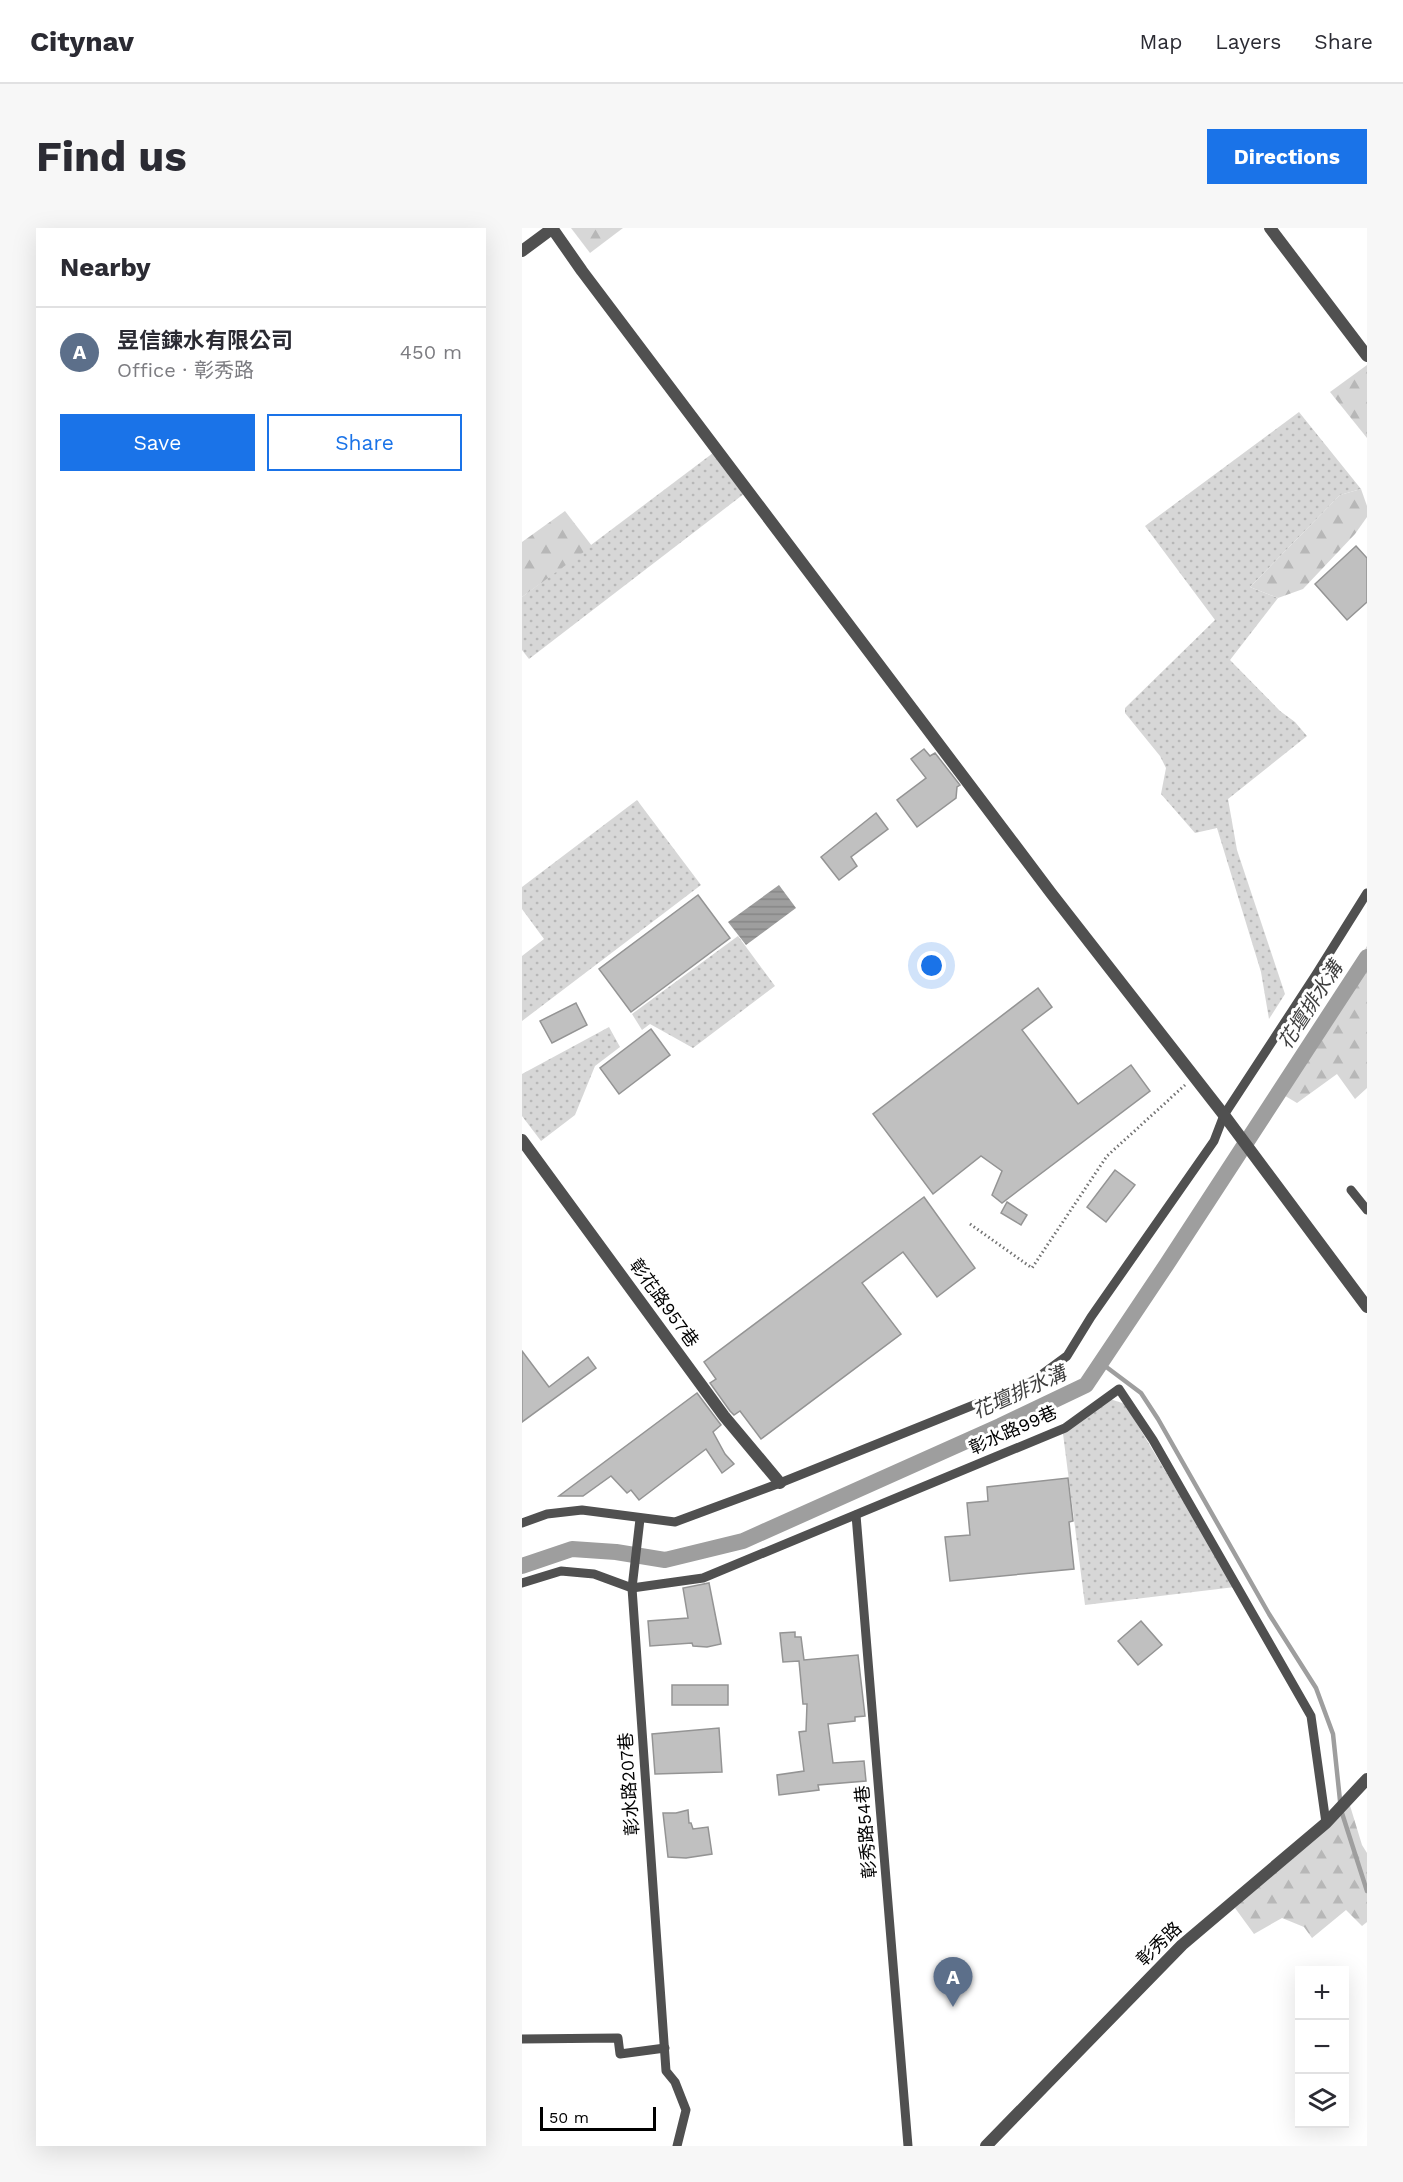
<!DOCTYPE html>
<meta charset="utf-8">
<style>
body{margin:0;font-family:"Work Sans","Noto Sans TC",sans-serif;background:#f7f7f7;color:#2b2b33}
.controls{position:absolute;right:18px;bottom:18px;display:grid;overflow:hidden;border-radius:0px;box-shadow:0 6px 24px #0002}
.controls button{width:54px;height:54px;display:grid;place-items:center;padding:0;border:0;border-bottom:2px solid #e1e1e2;background:#fff;color:#2b2b33;font:30px sans-serif}
.scale{position:absolute;left:18px;bottom:15px;width:116px;box-sizing:border-box;padding-left:6px;border:3px solid #000;border-top:0;font-size:16px;line-height:21px;white-space:nowrap;color:#000;-webkit-text-stroke:4px #fff;paint-order:stroke}
.you{position:absolute;left:410px;top:738px;width:21px;height:21px;margin:-15px;border:4px solid #fff;border-radius:50%;background:#1a73e8;box-shadow:0 0 0 9px #1a73e833}
.badge{display:grid;place-items:center;width:39px;height:39px;border-radius:50%;background:#1a73e8;color:#fff;font-size:20px;font-weight:700}
.pin{position:absolute;translate:-50% -50px;filter:drop-shadow(0 2px 3px #0008)}
.pin::after{content:'';position:absolute;top:32px;width:21px;height:18px;background:inherit;clip-path:polygon(0 0,100% 0,50% 100%)}
.list{margin:0;padding:0;list-style:none}
h2{display:flex;justify-content:space-between;align-items:center;height:78px;margin:0;padding:0 24px;font-size:26px}
h2 small{font-size:20px;font-weight:400;color:#7c7c81}
.list li{display:grid;grid-template-columns:39px 1fr auto;gap:18px;align-items:center;box-sizing:border-box;height:90px;padding:0 24px;border-top:2px solid #e1e1e2}
.list b{display:block;font-size:22px;white-space:nowrap}
.list p{margin:0;font-size:20px;white-space:nowrap;color:#7c7c81}
.list em{font-size:20px;font-style:normal;color:#7c7c81}
.actions{display:flex;gap:12px;padding:18px 24px}
.actions a{flex:1;padding:14px 0;border:2px solid #1a73e8;border-radius:0px;text-align:center;font-size:21px;color:#1a73e8}
.actions .main{background:#1a73e8;color:#fff}
.icon{flex:none;width:33px;height:33px;fill:none;stroke:currentColor;stroke-width:2;stroke-linecap:round;stroke-linejoin:round}
.map{position:relative;flex:none;width:845px;height:1918px;overflow:hidden;border-radius:0px}
header{display:flex;align-items:center;gap:36px;box-sizing:border-box;height:84px;padding:0 30px;background:#fff;border-bottom:2px solid #e1e1e2}
header strong{font-size:28px}
nav{display:flex;gap:33px;margin-inline-start:auto;font-size:21px}
.intro{display:flex;align-items:center;justify-content:space-between;box-sizing:border-box;height:144px;padding:0 36px}
h1{margin:0;font-size:42px}
.button{padding:15px 27px;border-radius:0px;background:#1a73e8;color:#fff;font-size:21px;font-weight:700}
main{display:flex;gap:36px;padding:0 36px}
aside{flex:1;background:#fff;border-radius:0px;box-shadow:0 6px 24px #0002}
.map>svg:first-child{display:block}
</style>
<header>
<strong>Citynav</strong>
<nav><a>Map</a><a>Layers</a><a>Share</a></nav>
</header>
<div class="intro"><h1>Find us</h1><a class="button">Directions</a></div>
<main>
<aside>
<h2>Nearby<small></small></h2>
<ul class="list">
<li><span class="badge" style="background:#5c6f8a">A</span><div><b>昱信鍊水有限公司</b><p>Office · 彰秀路</p></div><em>450 m</em></li>
</ul>
<div class="actions"><a class="main">Save</a><a>Share</a></div>
</aside>
<div class="map">
<svg width="845" height="1918" viewBox="0 0 845 1918">
<defs>
<pattern id="grass-dots" width="8" height="8" patternUnits="userSpaceOnUse" patternTransform="scale(1.5)"><rect width="8" height="8" fill="#d7d7d7"/><path d="M2 2h.1M6 6h.1" fill="none" stroke="#b7b7b7" stroke-width="1.8" stroke-linecap="round"/></pattern>
<pattern id="forest-firs" width="22" height="20" patternUnits="userSpaceOnUse" patternTransform="scale(1.5)"><rect width="22" height="20" fill="#d7d7d7"/><path d="M5 1l3.5 6h-7zM16 11l3.5 6h-7z" fill="#b7b7b7"/></pattern>
<pattern id="water-rules" width="6" height="5" patternUnits="userSpaceOnUse" patternTransform="scale(1.5)"><rect width="6" height="5" fill="#9e9e9e"/><path d="M0 2.5h6" fill="none" stroke="#868686"/></pattern>
</defs>
<rect width="100%" height="100%" fill="#fff"/>
<g fill="url(#grass-dots)">
<path d="M777,184L839,261L818,267L728,359L756,370L708,432L758,483L773,494L785,508L706,571L715,622L763,766L747,791L739,744L695,600L673,605L639,566L644,540L638,528L603,485V480L693,392L623,298Z"/>
<path d="M195,222L227,262L7,431L0,422V369Z"/>
<path d="M115,572L179,657L0,793V728L22,711L0,681V659Z"/>
<path d="M216,708L253,758L171,820L128,796L120,802L110,786Z"/>
<path d="M87,799L98,819L73,838L53,887L19,913L0,888V846Z"/>
<path d="M588,1171L603,1176L713,1359L563,1377L540,1198Z"/>
</g>
<g fill="url(#forest-firs)">
<path d="M49,0H101L68,25Z"/>
<path d="M845,137V210L808,164Z"/>
<path d="M839,261L845,278V289L833,306L781,361L756,370L728,359L818,267Z"/>
<path d="M43,283L70,318L0,369V314Z"/>
<path d="M845,718V860L833,871L815,846L775,875L755,863Z"/>
<path d="M826,1571L840,1617L845,1625V1694L840,1698L824,1682L790,1710L782,1699L760,1690L732,1706L713,1680Z"/>
</g>
<path fill="url(#water-rules)" d="M257,657L274,680L224,717L206,694Z"/>
<g fill="none" stroke-linecap="round" stroke-linejoin="round">
<path stroke="#9e9e9e" stroke-width="4.5" d="M579,1135L619,1165L636,1191L747,1386L794,1460L811,1506L819,1582L845,1663"/>
<path stroke="#9e9e9e" stroke-width="16" d="M0,1338L50,1321L94,1324L143,1332L221,1313L478,1198L564,1157L645,1036L845,729"/>
</g>
<g fill="#c0c0c0" stroke="#949494" stroke-width="1.5">
<path d="M834,318L845,330V374L825,392L793,356Z"/>
<path d="M402,521L408,528L413,525L438,557L435,559L434,570L395,599L375,572L404,550L389,531Z"/>
<path d="M354,585L366,601L329,629L335,638L317,652L299,629Z"/>
<path d="M176,667L208,710L109,784L77,741Z"/>
<path d="M516,760L530,779L500,802L556,876L609,837L628,863L480,975L470,967L480,943L459,928L411,966L351,886Z"/>
<path d="M54,775L65,797L30,815L18,793Z"/>
<path d="M129,801L148,827L97,866L78,840Z"/>
<path d="M593,942L613,957L584,994L565,979Z"/>
<path d="M402,969L453,1040L415,1069L381,1024L340,1055L379,1106L239,1211L218,1183L212,1187L208,1183L188,1155L194,1151L182,1134Z"/>
<path d="M485,974L505,987L499,997L479,985Z"/>
<path d="M0,1123L27,1159L66,1129L74,1140L0,1194Z"/>
<path d="M175,1165L199,1197L191,1204L203,1226L212,1236L200,1245L184,1221L117,1272L109,1262L105,1265L89,1248L61,1268H37Z"/>
<path d="M546,1250L551,1293L547,1294L552,1341L428,1353L423,1309L448,1307L445,1275L466,1273L465,1259Z"/>
<path d="M187,1355L199,1416L185,1419L171,1418L170,1415L128,1418L126,1393L166,1390L161,1360Z"/>
<path d="M619,1393L640,1417L616,1437L596,1413Z"/>
<path d="M273,1404V1409H279L282,1432L336,1427L343,1488L333,1489V1493L306,1496L311,1535L342,1533L344,1553L296,1557L297,1562L257,1567L255,1547L282,1543L277,1504L284,1503L285,1476H281L277,1433L261,1434L258,1405Z"/>
<rect x="150" y="1457" width="56" height="20"/>
<path d="M197,1500L200,1544L133,1546L130,1506Z"/>
<path d="M166,1582L167,1595H169L171,1601L186,1599L190,1626L164,1630L146,1629L141,1585H154Z"/>
</g>
<g fill="none" stroke-linecap="round" stroke-linejoin="round">
<path stroke="#727272" stroke-width="3" stroke-dasharray="1.5 3" stroke-linecap="butt" d="M448,996L510,1040L585,928L663,857"/>
<g stroke="#505050" stroke-width="9">
<path d="M829,962L845,982"/>
<path d="M334,1287L386,1918"/>
<path d="M118,1291L110,1360L144,1843L153,1854L164,1882L155,1918"/>
<path d="M0,1295L25,1286L60,1282L153,1294L258,1255L511,1153L545,1128L569,1089L692,913L702,887L793,748L845,665"/>
<path d="M0,1355L39,1343L72,1346L110,1360L181,1350L543,1200L597,1161L631,1212L789,1488L804,1595"/>
<path d="M0,1811L96,1810L98,1826L143,1820"/>
</g>
<g stroke="#505050" stroke-width="12">
<path d="M30,0L60,43L529,665L702,887L845,1079"/>
<path d="M748,0L845,128"/>
<path d="M0,23L31,0"/>
<path d="M0,912L202,1188L258,1255"/>
</g>
<path stroke="#505050" stroke-width="12" d="M464,1918L660,1717L804,1595L845,1551"/>
</g>
<g text-anchor="middle" stroke-width="6" stroke-linejoin="round" paint-order="stroke">
<g font-size="18" fill="#000" stroke="#fff">
<text transform="translate(142 1075) rotate(54)" y="6">彰花路957巷</text>
<text transform="translate(491 1202) rotate(-24)" y="6">彰水路99巷</text>
<text transform="translate(107 1556) rotate(-94)" y="6">彰水路207巷</text>
<text transform="translate(344 1604) rotate(-95)" y="6">彰秀路54巷</text>
<text transform="translate(637 1716) rotate(-44)" y="6">彰秀路</text>
</g>
<g font-size="20" font-style="italic" fill="#3f3f3f" stroke="#fff">
<text transform="translate(788 777) rotate(-57)" y="7">花壇排水溝</text>
<text transform="translate(497 1164) rotate(-24)" y="7">花壇排水溝</text>
</g>
</g>
</svg>
<div class="controls">
<button>+</button>
<button>−</button>
<button><svg class="icon" aria-label="layers" viewBox="0 0 24 24"><path d="M12 4l9 5-9 5-9-5zM3 14l9 5 9-5"/></svg></button>
</div>
<div class="scale">50 m</div>
<div class="you"></div>
<div class="pin badge" style="left:431px;top:1779px;background:#5c6f8a">A</div>
</div>
</main>
